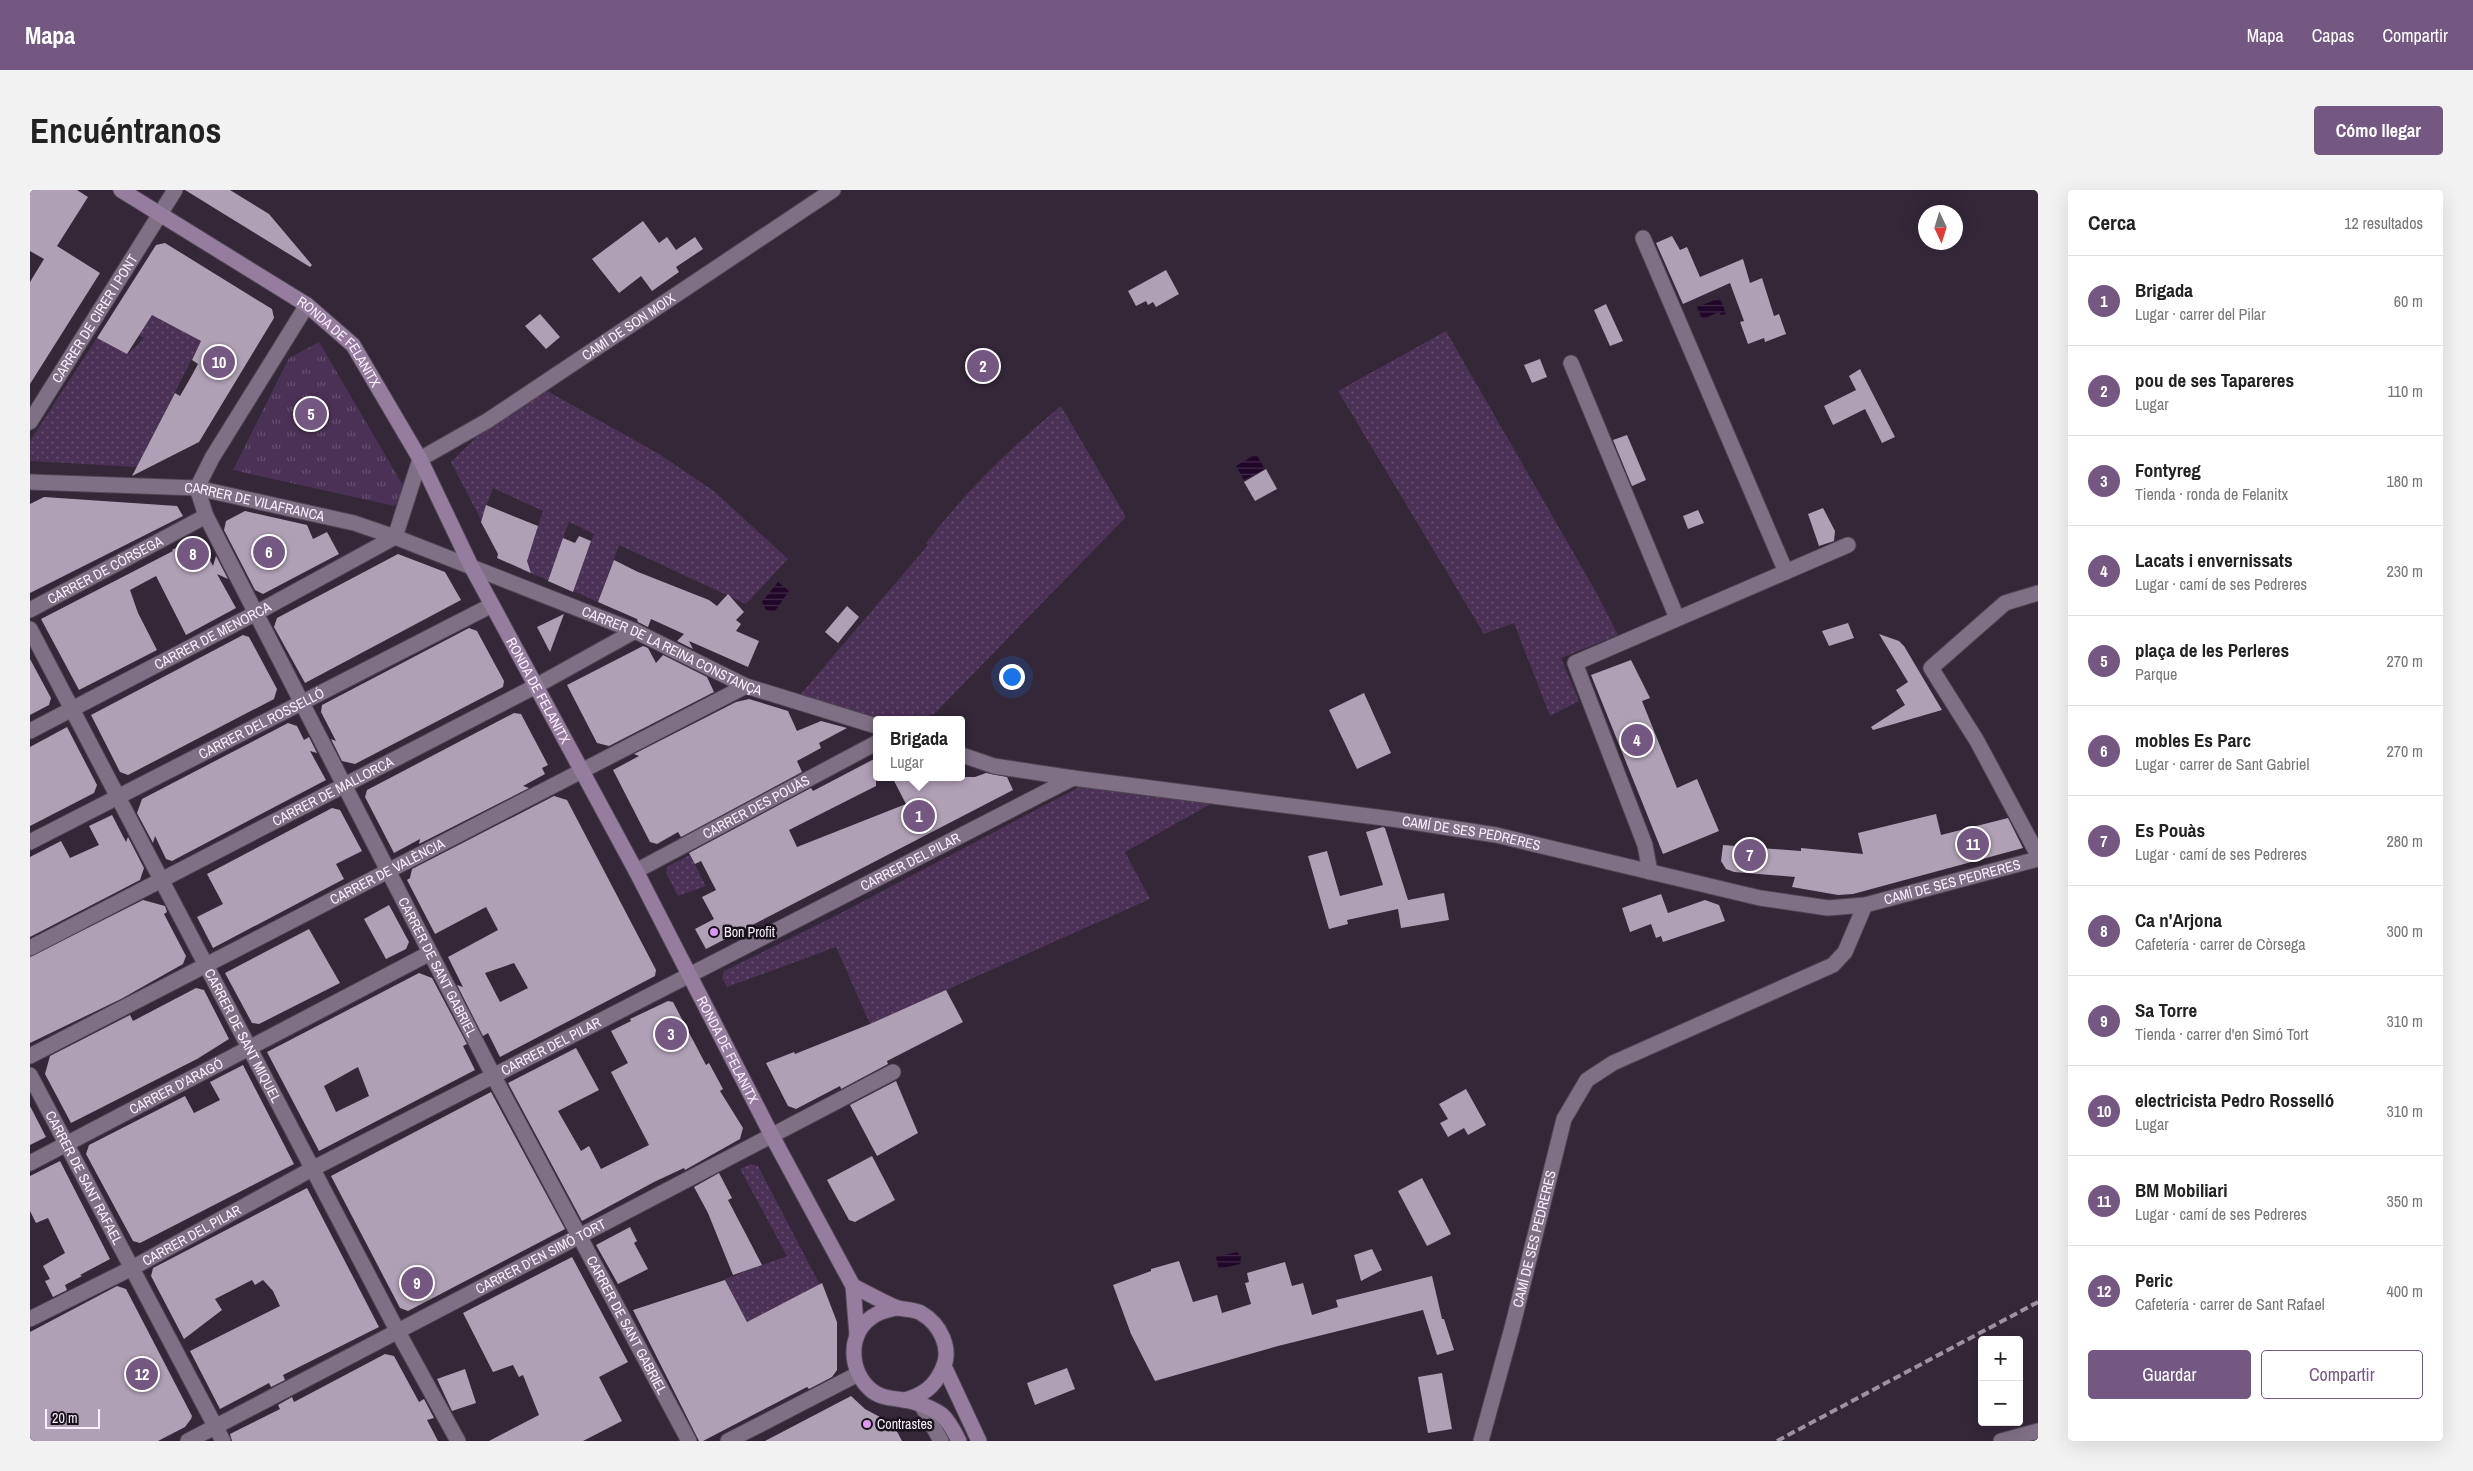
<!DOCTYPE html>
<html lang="es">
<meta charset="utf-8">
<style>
body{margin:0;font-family:"Archivo Narrow",sans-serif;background:#f2f2f2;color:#222}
.controls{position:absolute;right:15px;bottom:15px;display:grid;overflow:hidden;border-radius:5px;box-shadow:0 5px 20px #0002}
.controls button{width:45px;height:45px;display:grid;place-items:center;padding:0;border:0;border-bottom:1px solid #e0e0e0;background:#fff;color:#222;font:25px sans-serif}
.compass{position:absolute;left:1888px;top:15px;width:45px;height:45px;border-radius:50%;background:#fff;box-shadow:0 5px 20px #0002;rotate:176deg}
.scale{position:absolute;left:15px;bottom:12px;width:55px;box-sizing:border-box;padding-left:5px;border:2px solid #f9f0fc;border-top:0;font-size:14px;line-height:18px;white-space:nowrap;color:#f9f0fc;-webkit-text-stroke:4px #18121a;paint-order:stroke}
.you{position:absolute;left:981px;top:486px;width:18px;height:18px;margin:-12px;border:4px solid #fff;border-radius:50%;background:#1a73e8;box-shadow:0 0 0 8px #1a73e833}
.badge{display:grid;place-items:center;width:32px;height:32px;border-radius:50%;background:#755881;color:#fff;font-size:16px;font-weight:700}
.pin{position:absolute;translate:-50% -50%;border:2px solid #fff;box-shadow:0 1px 5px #0006}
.popup{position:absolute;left:843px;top:526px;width:92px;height:65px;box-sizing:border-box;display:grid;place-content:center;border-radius:5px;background:#fff;filter:drop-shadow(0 1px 4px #0005);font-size:16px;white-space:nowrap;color:#767676}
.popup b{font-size:19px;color:#222}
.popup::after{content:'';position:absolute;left:50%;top:100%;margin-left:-10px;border:10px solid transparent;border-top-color:#fff}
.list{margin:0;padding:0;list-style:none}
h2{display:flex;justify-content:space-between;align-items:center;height:65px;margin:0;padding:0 20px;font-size:21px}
h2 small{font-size:16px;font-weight:400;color:#767676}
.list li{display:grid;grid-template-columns:32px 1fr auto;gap:15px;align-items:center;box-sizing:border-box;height:90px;padding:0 20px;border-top:1px solid #e0e0e0}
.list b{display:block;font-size:19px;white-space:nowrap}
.list p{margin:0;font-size:16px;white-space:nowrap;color:#767676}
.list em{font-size:16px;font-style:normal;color:#767676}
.actions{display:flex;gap:10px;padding:15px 20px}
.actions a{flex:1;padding:11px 0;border:1px solid #755881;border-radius:5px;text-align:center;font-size:18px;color:#755881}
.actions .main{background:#755881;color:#fff}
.map{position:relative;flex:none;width:2008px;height:1251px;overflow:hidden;border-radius:5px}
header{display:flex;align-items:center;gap:30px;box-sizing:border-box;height:70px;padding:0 25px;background:#755881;color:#fff}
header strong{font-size:24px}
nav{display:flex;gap:28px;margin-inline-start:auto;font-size:18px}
.intro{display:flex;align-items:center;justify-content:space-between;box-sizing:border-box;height:120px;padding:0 30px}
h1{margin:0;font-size:35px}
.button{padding:12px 22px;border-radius:5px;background:#755881;color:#fff;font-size:18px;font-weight:700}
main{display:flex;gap:30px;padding:0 30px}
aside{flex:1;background:#fff;border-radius:5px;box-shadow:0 5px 20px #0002}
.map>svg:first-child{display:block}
</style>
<header>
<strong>Mapa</strong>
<nav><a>Mapa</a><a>Capas</a><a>Compartir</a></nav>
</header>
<div class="intro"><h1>Encuéntranos</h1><a class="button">Cómo llegar</a></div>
<main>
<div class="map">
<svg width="2008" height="1251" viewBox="0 0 2008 1251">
<defs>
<pattern id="grass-dots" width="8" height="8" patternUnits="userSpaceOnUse" patternTransform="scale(1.25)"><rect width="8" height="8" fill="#4c3156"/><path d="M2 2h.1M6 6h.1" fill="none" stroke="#674f6f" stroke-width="1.8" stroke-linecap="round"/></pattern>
<pattern id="park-tufts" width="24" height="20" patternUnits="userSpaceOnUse" patternTransform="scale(1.25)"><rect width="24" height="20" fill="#4c3156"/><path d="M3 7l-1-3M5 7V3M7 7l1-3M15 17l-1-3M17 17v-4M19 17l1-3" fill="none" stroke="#674f6f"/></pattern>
<pattern id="water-rules" width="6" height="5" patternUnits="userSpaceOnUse" patternTransform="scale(1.25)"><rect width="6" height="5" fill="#200629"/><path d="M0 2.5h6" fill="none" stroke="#412b49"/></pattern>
</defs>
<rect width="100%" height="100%" fill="#332738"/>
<g fill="url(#grass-dots)">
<path d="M109,117L171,151L107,277L0,271V251L67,148L98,164L114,148L79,129Z"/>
<path d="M1416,141L1566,402L1588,445L1531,468L1549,511L1520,526L1484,433L1454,444L1308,201Z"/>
<path d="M512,198L629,264L684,301L758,369L716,414L589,355L568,412L543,401L564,344L539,332L518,390L492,380L513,321L463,298L451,330L421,272L462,232Z"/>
<path d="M1031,216L1096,327L903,525L901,524L897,530H853L770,505L898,355L896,353C936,301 981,257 1031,216Z"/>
<path d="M1059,592L1188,610L1095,662L1120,709L840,834L806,757L697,797L692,788L694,781L807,725Z"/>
<path d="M660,665L676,696L648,706L636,683L638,676Z"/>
<path d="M721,974L728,976L790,1095L717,1132L695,1089L757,1066L710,979Z"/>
</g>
<path fill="url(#park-tufts)" d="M289,152L377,302L364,316L203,280L259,168Z"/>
<g fill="url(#water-rules)">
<path d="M1690,108L1696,124L1691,125L1689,122L1672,129L1667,117Z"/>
<path d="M1226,264L1235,279L1214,290L1206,276Z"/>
<path d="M748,392L759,401L745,421L736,420L732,412Z"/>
<path d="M1207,1062L1211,1067L1210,1074L1189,1079L1186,1067Z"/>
</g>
<g fill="#b0a0b6" fill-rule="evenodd">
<path d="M0,0H47L58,7L27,56L70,83L0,194V92L14,69L0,61Z"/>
<path d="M155,0H200L239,24L282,75L280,77Z"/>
<path d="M613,31L629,53L637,47L646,60L665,47L673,59L646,77L649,82L622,101L611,86L589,103L562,69Z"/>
<path d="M1642,46L1650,60L1657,57L1670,87L1713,69L1720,93L1732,88L1744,126L1749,124L1756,144L1735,152L1734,148L1718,154L1710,132L1714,131L1700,93L1653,114L1626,53Z"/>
<path d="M135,53L242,119L244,128L169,252L102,286L145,203L150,206L161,187L168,174L162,170L171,151L122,125L97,164L67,148L126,55Z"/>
<path d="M1136,80L1149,104L1126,117L1123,112L1118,115L1116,111L1106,116L1098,101Z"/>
<path d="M1576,114L1593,151L1580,156L1564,120Z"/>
<path d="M510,124L530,147L516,159L495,136Z"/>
<path d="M1510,169L1517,187L1502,193L1494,175Z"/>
<path d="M1830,179L1865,247L1852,253L1835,219L1803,235L1794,216L1826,200L1819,186Z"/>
<path d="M1597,245L1616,290L1602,296L1583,250Z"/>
<path d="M1236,279L1247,299L1225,311L1214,292Z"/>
<path d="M14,307L147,316L153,326L0,403V314Z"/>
<path d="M456,315L508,336L497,371L501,383L467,368L468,364L451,332Z"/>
<path d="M1793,318L1805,341L1804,351L1789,356L1778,324Z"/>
<path d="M1668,320L1674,333L1658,339L1653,326Z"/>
<path d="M215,321L277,335L283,349L297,342L309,364L233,404L225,400L194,340L196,331Z"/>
<path d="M549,346L561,351L543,402L518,391L533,348L545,353Z"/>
<path d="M164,347H168L183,376L186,366L198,389L187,384L206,418L156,445L126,386L100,400L108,423L127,460L49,500L11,429L143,361L142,360Z"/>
<path d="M368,364L415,382L431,410L275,493L244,437L247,428Z"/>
<path d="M584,370L608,382L679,410L687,416L698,404L714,422L706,430L711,434L706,441L729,451L718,477L659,451L663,459L647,451L654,444L621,429L618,437L608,432L607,429L568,412Z"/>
<path d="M817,416L829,427L808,453L795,442Z"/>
<path d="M534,424L520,462L507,437Z"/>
<path d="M1818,433L1824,448L1799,456L1792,441Z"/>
<path d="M439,438L447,441L474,491L473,497L325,574L312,571L301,549L306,551L291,522L292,515Z"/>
<path d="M1849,444L1869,451L1874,456L1912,520L1843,540L1841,537L1875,515L1866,500L1878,492Z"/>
<path d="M213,445L219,447L247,499L244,509L98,585L90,582L61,525Z"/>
<path d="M613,456L618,458L626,473L633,465L677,487L684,502L579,556L567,553L537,495Z"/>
<path d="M0,469L21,508L19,515L0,525Z"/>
<path d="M1601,470L1620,508L1612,511L1647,598L1667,589L1689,641L1633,664L1561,485Z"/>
<path d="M1334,503L1361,563L1327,579L1299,520Z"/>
<path d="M719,509L758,521L767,541L791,531L817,538L789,553L791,558L767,571L772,582L651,647L648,642L627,654L620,652L583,580L609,566L604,564L706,512Z"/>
<path d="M484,523L491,524L518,575L512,578L515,584L493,596L499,598L389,654L390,649L364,663L335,607L337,600Z"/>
<path d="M258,533L267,536L274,550L279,547L287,563L280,561L296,590L142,671L136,669L125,646L123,653L107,623L112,609Z"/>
<path d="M37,537L67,595L64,603L0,636V557Z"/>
<path d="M846,568V596L759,640L767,657L876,614L862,587H945L956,583L977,587L983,600L676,759L665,739L684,729L672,707L686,700L671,671L665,674L659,663L781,598L783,601Z"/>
<path d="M524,606L537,610L626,780L625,786L470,867L458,843L453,846L427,795L433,797L418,767L468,740L456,717L405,744L377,690L380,688L382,679ZM484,773L498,798L470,812L455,783Z"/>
<path d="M302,618L310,620L332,661L306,674L314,689L183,758L167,727L193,714L177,684Z"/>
<path d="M1906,624L1911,645L1978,628L1993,658L1823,704L1808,705L1762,697L1765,687L1704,682L1696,679L1691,671L1693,655L1771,661V658L1833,664L1828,643Z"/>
<path d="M82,625L96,652L98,647L114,678L110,690L0,747V667L31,651L40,668L69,655L59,636Z"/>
<path d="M1353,637L1355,638L1378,710L1414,703L1419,730L1371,738L1368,719L1317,730L1318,734L1299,739L1278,666L1297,661L1310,706L1353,695L1336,642Z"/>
<path d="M1631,704L1638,723L1675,710L1689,715L1695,731L1633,752L1631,746L1626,748L1621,734L1600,742L1592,718Z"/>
<path d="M113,710L135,716L137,722L134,724L156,766L153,774L91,809L0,853V767Z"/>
<path d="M359,715L379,752L376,759L356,769L334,729Z"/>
<path d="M279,739L310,793L229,834L222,833L195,783Z"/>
<path d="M389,783L402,788L437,854L433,856L445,880L289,961L237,862ZM328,877L339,906L306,922L294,896Z"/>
<path d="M166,798L174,800L199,849L167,869L41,933L15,884L20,866L100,825L103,831Z"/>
<path d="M916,800L933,832L857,871L858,874L811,899L810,896L766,919L758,916L736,873L764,862L765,864L840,834Z"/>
<path d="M638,811L643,812L676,875L679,873L693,899L690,901L713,938L710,949L655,980L654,978L624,992L552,1031L478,893L546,858L569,900L528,921L551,961L559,956L571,979L619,955L581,882L598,873L581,841L601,831L600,829Z"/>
<path d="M213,875L264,974L110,1053L103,1051L56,964L59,955L155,906L164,923L190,910L180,892Z"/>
<path d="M866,891L888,943L847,966L820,915Z"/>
<path d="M1436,899L1456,935L1438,945L1434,938L1418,947L1410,933L1418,929L1409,914Z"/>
<path d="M461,902L535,1039L378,1121L370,1118L301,986Z"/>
<path d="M0,916L16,947L0,955Z"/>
<path d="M842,966L865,1010L825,1032L819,1030L797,990Z"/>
<path d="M30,971L80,1069L50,1085L52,1086L35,1095L37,1100L23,1107L15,1091L20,1089L13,1076L35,1063L18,1028L6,1033L0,1021V986Z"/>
<path d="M689,983L702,1008L698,1010L732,1075L703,1085L678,1023L664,997Z"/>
<path d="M1392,988L1421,1044L1397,1056L1368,1001Z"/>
<path d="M277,998L349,1137L253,1185L255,1190L241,1197L239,1193L190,1219L160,1161L250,1116L243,1101L233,1090L225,1095L222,1090L185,1109L192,1120L154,1149L121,1086L123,1078Z"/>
<path d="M600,1037L607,1051L604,1053L618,1079L588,1094L566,1055Z"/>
<path d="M1342,1059L1352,1080L1331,1091L1324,1065Z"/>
<path d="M542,1067L598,1172L569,1187L592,1231L553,1251H459L509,1225L493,1185L489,1187L483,1175L463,1182L433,1123Z"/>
<path d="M1149,1071L1163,1112L1187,1105L1192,1123L1221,1114L1215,1093L1219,1092L1217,1083L1255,1072L1262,1096L1273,1093L1282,1125L1308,1117L1306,1110L1402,1086L1412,1129H1414L1424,1160L1407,1165L1393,1120L1248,1156L1125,1191L1101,1144L1083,1095L1121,1081V1079Z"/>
<path d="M695,1090L717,1132L792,1093L807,1132V1180L802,1187L779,1199L777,1197L673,1251H669L603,1120Z"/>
<path d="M87,1096L96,1099L162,1226L161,1229L155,1237L128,1251H0V1142Z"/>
<path d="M355,1164L364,1166L389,1212L394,1209L404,1228L397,1230L408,1251H202L200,1244L250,1219L248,1215L262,1207L264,1212Z"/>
<path d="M1037,1178L1045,1199L1005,1215L997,1193Z"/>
<path d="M435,1179L446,1213L422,1221L407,1189Z"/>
<path d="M1412,1183L1422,1239L1398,1243L1388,1187Z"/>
<path d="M821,1206L835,1219L863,1234L872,1251H735Z"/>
</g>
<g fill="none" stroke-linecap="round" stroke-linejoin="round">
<defs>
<g id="street">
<path d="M1613,48L1756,382"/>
<path id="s1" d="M277,115L182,268L167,298L176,326L464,887L659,1251"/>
<path d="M1541,173L1647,428"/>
<path id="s2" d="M0,232L145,0"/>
<path id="s3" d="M0,292L167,298L324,333L365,347L605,441L716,496L846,536"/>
<path id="s4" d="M365,347L390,269L457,231L803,0"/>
<path d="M2008,403L1975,413L1901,478L1947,551L2008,665"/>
<path id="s5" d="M0,420L176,326"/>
<path id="s6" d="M0,439L368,1142L428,1251"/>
<path id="s7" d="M0,541L226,423L365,347"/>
<path id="s8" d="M932,565L964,576L1043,588L1362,629L1466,645L1730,708L1798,718L1835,715L2008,669"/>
<path id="s9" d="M0,652L462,415"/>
<path id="s10" d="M606,681L846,553"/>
<path d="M1620,682L1615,655L1545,473L1818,355"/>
<path id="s11" d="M0,758L506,496L605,441"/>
<path id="s12" d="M0,866L716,496"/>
<path id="s13" d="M0,885L193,1251"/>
<path id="s14" d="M0,973L400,763"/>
<path id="s15" d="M0,1129L102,1078L282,979L1043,588"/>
<path d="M892,1216L911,1251"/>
<path id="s16" d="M158,1251L863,882"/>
<path d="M698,1251L828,1184"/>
<path id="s17" d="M1451,1251L1482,1138L1534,929L1557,890L1583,873L1803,775L1815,762L1835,715"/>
<path d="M1971,1251L2008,1241"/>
</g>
<g id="secondary">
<path id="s18" d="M91,0L277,115L323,155L390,269L441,376L606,681L742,946L823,1096L827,1146"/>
<path d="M823,1096C837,1103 851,1111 865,1117C873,1120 884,1119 891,1123C910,1134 923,1159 912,1180C904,1197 893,1205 875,1210"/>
<path d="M867,1118C858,1120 850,1121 842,1127C817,1144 819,1181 841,1200C850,1208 862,1208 873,1210C884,1211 903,1218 912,1225C919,1231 925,1243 929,1251"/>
<path d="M914,1176L949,1251"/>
</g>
</defs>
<use href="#street" stroke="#504554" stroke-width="17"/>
<use href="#secondary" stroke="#504554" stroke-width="17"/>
<use href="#street" stroke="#7f7085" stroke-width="15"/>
<use href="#secondary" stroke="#967d9f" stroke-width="15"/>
<path stroke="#9c92a0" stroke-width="4" stroke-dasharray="8 4" stroke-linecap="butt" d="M1747,1251L2008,1112"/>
</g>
<g fill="#db99f5" stroke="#18121a" stroke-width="2">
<circle cx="684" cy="742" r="5"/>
<circle cx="837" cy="1234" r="5"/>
</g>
<g text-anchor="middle" stroke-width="5" stroke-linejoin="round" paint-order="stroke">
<g font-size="14" fill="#f9f0fc" stroke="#18121a">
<text dy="5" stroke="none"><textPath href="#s2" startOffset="122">CARRER DE CIRER I PONT</textPath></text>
<text dy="5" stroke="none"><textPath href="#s4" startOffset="329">CAMÍ DE SON MOIX</textPath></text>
<text dy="5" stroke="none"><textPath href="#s18" startOffset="268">RONDA DE FELANITX</textPath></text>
<text dy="5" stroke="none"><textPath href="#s3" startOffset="226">CARRER DE VILAFRANCA</textPath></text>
<text dy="5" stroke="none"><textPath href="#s5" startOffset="85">CARRER DE CÒRSEGA</textPath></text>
<text dy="5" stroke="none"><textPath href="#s7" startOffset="206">CARRER DE MENORCA</textPath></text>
<text dy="5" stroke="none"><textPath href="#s3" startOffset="671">CARRER DE LA REINA CONSTANÇA</textPath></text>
<text dy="5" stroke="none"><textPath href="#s18" startOffset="672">RONDA DE FELANITX</textPath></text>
<text dy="5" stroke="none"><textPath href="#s9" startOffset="260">CARRER DEL ROSSELLÓ</textPath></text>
<text dy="5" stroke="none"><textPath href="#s11" startOffset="341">CARRER DE MALLORCA</textPath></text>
<text dy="5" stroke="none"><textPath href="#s10" startOffset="136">CARRER DES POUÀS</textPath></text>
<text dy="5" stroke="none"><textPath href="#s8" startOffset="516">CAMÍ DE SES PEDRERES</textPath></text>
<text dy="5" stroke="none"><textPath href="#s15" startOffset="992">CARRER DEL PILAR</textPath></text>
<text dy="5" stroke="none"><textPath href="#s12" startOffset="402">CARRER DE VALÈNCIA</textPath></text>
<text dy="5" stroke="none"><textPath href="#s8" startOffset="1008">CAMÍ DE SES PEDRERES</textPath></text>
<text dy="5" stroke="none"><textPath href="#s1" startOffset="750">CARRER DE SANT GABRIEL</textPath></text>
<text dy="5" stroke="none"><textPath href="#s6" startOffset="459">CARRER DE SANT MIQUEL</textPath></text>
<text dy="5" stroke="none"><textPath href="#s15" startOffset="588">CARRER DEL PILAR</textPath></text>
<text dy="5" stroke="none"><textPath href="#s18" startOffset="1078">RONDA DE FELANITX</textPath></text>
<text dy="5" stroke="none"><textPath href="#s14" startOffset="165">CARRER D'ARAGÓ</textPath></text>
<text dy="5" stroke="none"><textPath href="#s13" startOffset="116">CARRER DE SANT RAFAEL</textPath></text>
<text dy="5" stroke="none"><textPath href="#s15" startOffset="182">CARRER DEL PILAR</textPath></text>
<text dy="5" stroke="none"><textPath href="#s17" startOffset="209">CAMÍ DE SES PEDRERES</textPath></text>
<text dy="5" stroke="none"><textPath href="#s16" startOffset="398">CARRER D'EN SIMÓ TORT</textPath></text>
<text dy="5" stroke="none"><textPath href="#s1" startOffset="1155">CARRER DE SANT GABRIEL</textPath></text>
</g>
<g font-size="14" fill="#f9f0fc" stroke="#18121a" text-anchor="start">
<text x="694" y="747">Bon Profit</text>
<text x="847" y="1239">Contrastes</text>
</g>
</g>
</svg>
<div class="controls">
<button>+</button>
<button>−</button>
</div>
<svg class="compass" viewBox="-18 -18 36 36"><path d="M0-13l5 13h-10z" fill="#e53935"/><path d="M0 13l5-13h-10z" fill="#767676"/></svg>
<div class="scale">20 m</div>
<div class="you"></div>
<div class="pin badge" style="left:889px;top:626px">1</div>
<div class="popup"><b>Brigada</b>Lugar</div>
<div class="pin badge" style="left:953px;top:176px">2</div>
<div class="pin badge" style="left:641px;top:844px">3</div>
<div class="pin badge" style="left:1607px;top:550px">4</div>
<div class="pin badge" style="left:281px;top:224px">5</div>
<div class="pin badge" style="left:239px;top:362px">6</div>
<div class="pin badge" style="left:1720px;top:665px">7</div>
<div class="pin badge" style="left:163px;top:364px">8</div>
<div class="pin badge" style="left:387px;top:1093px">9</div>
<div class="pin badge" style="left:189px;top:172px">10</div>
<div class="pin badge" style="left:1943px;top:654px">11</div>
<div class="pin badge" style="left:112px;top:1184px">12</div>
</div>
<aside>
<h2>Cerca<small>12 resultados</small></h2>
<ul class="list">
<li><span class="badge">1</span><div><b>Brigada</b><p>Lugar · carrer del Pilar</p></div><em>60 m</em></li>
<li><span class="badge">2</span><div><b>pou de ses Tapareres</b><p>Lugar</p></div><em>110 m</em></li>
<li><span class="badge">3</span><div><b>Fontyreg</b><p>Tienda · ronda de Felanitx</p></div><em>180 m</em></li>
<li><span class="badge">4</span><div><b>Lacats i envernissats</b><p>Lugar · camí de ses Pedreres</p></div><em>230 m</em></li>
<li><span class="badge">5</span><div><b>plaça de les Perleres</b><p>Parque</p></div><em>270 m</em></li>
<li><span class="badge">6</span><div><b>mobles Es Parc</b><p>Lugar · carrer de Sant Gabriel</p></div><em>270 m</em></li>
<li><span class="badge">7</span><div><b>Es Pouàs</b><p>Lugar · camí de ses Pedreres</p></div><em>280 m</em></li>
<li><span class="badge">8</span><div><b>Ca n'Arjona</b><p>Cafetería · carrer de Còrsega</p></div><em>300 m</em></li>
<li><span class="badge">9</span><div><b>Sa Torre</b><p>Tienda · carrer d'en Simó Tort</p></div><em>310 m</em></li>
<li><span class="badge">10</span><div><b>electricista Pedro Rosselló</b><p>Lugar</p></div><em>310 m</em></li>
<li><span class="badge">11</span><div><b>BM Mobiliari</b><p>Lugar · camí de ses Pedreres</p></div><em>350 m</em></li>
<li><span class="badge">12</span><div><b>Peric</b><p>Cafetería · carrer de Sant Rafael</p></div><em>400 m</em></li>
</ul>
<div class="actions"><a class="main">Guardar</a><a>Compartir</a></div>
</aside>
</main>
